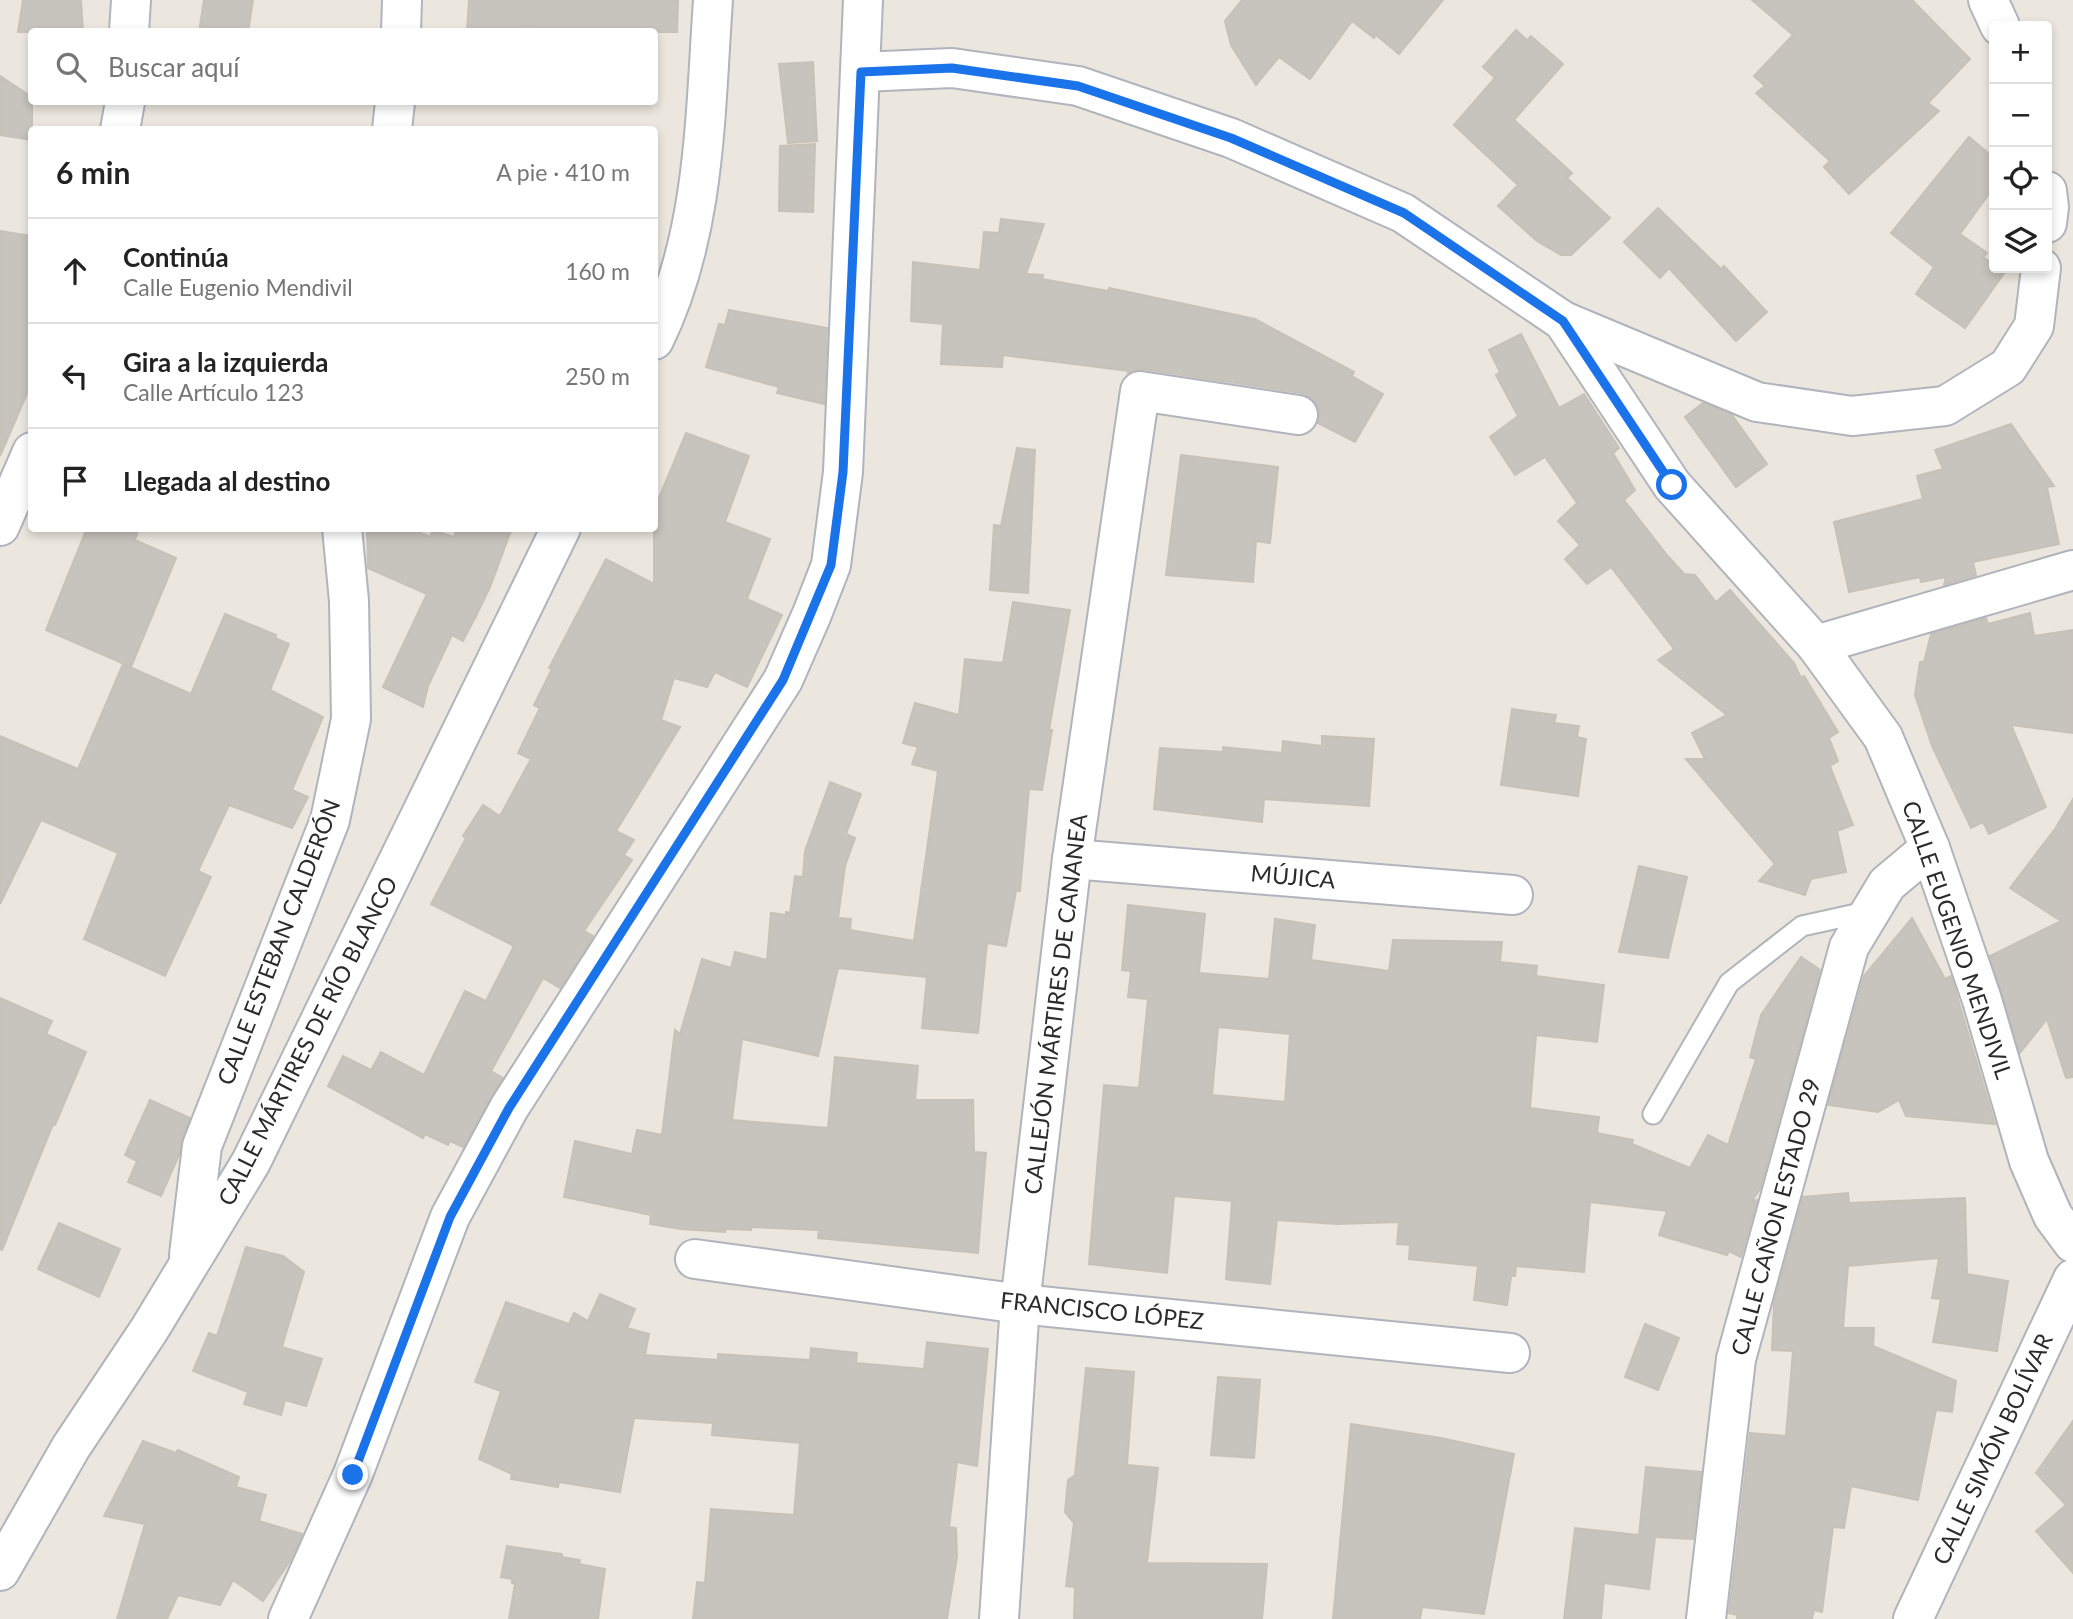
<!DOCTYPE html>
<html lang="es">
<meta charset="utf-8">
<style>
body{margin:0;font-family:Lato,sans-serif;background:#f6f6f6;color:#222}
.controls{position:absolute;right:21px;top:21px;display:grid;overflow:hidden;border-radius:7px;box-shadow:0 4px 10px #0003}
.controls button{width:63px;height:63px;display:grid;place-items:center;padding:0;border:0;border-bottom:2px solid #e0e0e0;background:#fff;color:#222;font:35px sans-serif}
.stop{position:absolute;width:21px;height:21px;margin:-16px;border:5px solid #1a73e8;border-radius:50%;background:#fff}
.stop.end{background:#1a73e8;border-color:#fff;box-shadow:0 2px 7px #0008}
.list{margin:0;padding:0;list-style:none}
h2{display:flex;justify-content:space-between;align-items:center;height:91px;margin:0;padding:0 28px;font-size:30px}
h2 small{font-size:23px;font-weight:400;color:#767676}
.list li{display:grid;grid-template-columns:46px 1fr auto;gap:21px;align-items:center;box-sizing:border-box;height:105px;padding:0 28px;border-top:2px solid #e0e0e0}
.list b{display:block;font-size:26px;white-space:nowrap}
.list p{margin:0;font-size:23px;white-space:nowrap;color:#767676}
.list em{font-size:23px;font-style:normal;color:#767676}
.icon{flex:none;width:38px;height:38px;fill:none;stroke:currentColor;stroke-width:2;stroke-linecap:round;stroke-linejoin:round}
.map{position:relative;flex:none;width:2073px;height:1619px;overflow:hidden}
.search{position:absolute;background:#fff;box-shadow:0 4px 10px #0003;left:28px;top:28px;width:630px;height:77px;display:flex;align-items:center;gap:18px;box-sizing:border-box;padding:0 24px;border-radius:7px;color:#767676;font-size:26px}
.panel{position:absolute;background:#fff;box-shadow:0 4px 10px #0003;left:28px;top:126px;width:630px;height:406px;border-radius:7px}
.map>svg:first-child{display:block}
</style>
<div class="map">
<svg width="2073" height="1619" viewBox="0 0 2073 1619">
<rect width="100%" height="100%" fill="#ebe7de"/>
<g fill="#c7c3bd" stroke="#c6c2b8" stroke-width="2" fill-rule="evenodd">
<path d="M23,0H81L83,32H18Z"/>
<path d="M204,0H253L248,32H199Z"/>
<path d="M469,0H678L677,32H573L524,28V32H467Z"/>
<path d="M1242,0H1443L1399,54L1376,35L1374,38L1352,21L1310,79L1279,57L1256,85L1231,45L1225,21Z"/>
<path d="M1752,0H1912L1970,59L1928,103L1939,111L1849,194L1824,167L1830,161L1756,93L1765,86L1754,76L1793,35Z"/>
<path d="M1516,30L1527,40L1531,36L1563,64L1514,120L1572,173L1567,178L1610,218L1571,255H1561L1537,241L1498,206L1518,185L1454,125L1495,78L1483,67Z"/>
<path d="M813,62L817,141L788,143L779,64Z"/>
<path d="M0,76L32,97V140L0,135Z"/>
<path d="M1969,137L1994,158V187L1960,234L1987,253L1983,257L1994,265V268L2005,272L1965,328L1916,294L1934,267L1891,233Z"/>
<path d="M815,144L813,212L779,211L780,146Z"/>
<path d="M1658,208L1721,269L1724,266L1767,312L1736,341L1669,268L1660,278L1624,242Z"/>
<path d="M1001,219L1044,224L1026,274L1043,275L1042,279L1108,291L1109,288L1255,319L1354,372L1352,376L1383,394L1355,442L1318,423L1320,418L1318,406L1311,398L1301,393L1143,369L1128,373L1129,371L1003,355L1002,367L941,364L943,324L911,321L913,262L980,270L984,232L999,233Z"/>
<path d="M0,231L32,236V382L0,456Z"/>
<path d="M729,310L827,328L824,404L777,393L779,387L706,367L719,324L725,325Z"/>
<path d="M1521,334L1559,408L1584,394L1619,448L1613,453L1635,490L1624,500L1667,555L1684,574L1695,575L1716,602L1730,590L1794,663L1801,678L1804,676L1838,732L1829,738L1838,761L1830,766L1853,825L1837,831L1846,872L1811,879L1805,895L1759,881L1775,864L1686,759H1705L1692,733L1727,715L1658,660L1674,649L1611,567L1587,584L1565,559L1580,545L1558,521L1577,503L1545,457L1515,475L1490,437L1518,416L1496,375L1500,372L1489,350Z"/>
<path d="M1703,403L1732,415L1767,464L1736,487L1685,417Z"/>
<path d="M2011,424L2054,486L2047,487L2059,544L1973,562L1976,575L1944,585L1946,577L1921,582L1920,577L1849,592L1834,522L1923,499L1917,476L1943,469L1935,450Z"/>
<path d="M686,433L749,456L725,522L770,539L747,599L782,615L747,687L715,672L707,687L674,678L661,720L680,727L616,831L634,840L624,855L632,860L584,931L593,936L560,988L543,978L491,1071L503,1078L463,1147L450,1141L448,1145L425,1134L423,1138L328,1086L343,1056L371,1070L381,1052L424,1075L465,991L486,1001L514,946L431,904L466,838L463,836L483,805L500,816L531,759L518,753L540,708L534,705L552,669L549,668L606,559L654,584V510Z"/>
<path d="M1017,448L1035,450L1028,593L990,590L994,525L1001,526Z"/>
<path d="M1181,455L1278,467L1270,543L1256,541L1253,582L1166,575Z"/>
<path d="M87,528H139L135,540L176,558L131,667L46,630Z"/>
<path d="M367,528H409L430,537L433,530L454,537L457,528H512L490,587L476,616L463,641L452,635L428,686L423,707L383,687L427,594L368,568Z"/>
<path d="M1013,602L1070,610L1049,730H1052L1042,790L1029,789L1020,891H1016L1006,946L987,943L978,1033L922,1028L927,977L838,968L818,1056L742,1039L732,1120L828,1128L835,1057L918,1066L915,1100H973L974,1152L986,1153L978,1253L818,1238L819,1230L751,1227V1230L725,1229V1232L681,1229L650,1224L651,1215L564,1197L575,1141L632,1154L637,1130L662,1135L675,1030L680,1034L702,959L731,968L735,952L767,960L771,913L786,915V912L790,913L795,876L803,877L805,851L830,782L861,794L846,834L855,838L845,866L838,918L851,919L850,930L914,941L938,771L912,764L918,747L903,743L915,703L959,715L965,659L1003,663Z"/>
<path d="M2030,613L2034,636L2073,630V733L2011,725L2046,807L1989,834L1983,822L1971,828L1932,746L1915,695L1920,662H1924L1931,634L1986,618L1988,624Z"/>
<path d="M225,614L276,635L275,638L289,644L270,690L323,717L292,790L308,797L292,828L229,805L198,871L211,877L165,976L84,939L118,853L58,827L41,820L0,904V736L78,769L123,664L191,694Z"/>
<path d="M1512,709L1556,715L1554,723L1579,726L1577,737L1586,739L1578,796L1501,785Z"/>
<path d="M1322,736L1374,739L1369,806L1264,799L1262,822L1154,809L1160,748L1223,752V747L1282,753L1283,741L1322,746Z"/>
<path d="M2073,799V1077L2066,1078L2047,1019L2020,1053L1990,956L2061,921L2010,888L2055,829Z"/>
<path d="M1639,866L1687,877L1668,958L1619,952Z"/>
<path d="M1128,905L1205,914L1199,973L1269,979L1275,919L1315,925L1311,960L1389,971L1393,940L1502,942L1500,962L1537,966L1536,976L1604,985L1597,1042L1536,1035L1530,1108L1599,1117L1597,1133L1633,1140L1632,1144L1690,1168L1708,1135L1728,1145L1756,1059L1750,1057L1761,1015L1801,957L1820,970L1760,1189L1752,1201L1757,1200L1741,1257L1729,1251L1727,1255L1659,1235L1667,1211L1590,1202L1584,1272L1516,1266L1515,1276H1511L1507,1305L1474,1300L1478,1266L1409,1259L1410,1245L1397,1244L1399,1222L1337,1224L1277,1220L1270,1284L1231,1280L1226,1279L1232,1201L1174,1196L1167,1273L1089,1264L1104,1085L1139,1088L1148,999L1128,997L1131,971L1122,970ZM1218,1027L1290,1034L1285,1102L1212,1095Z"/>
<path d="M1912,918L1945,979L1951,976L1995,1124L1906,1116L1899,1100L1878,1112L1828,1105L1864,976Z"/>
<path d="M0,998L52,1021L46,1034L86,1052L55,1125L53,1124L2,1250L0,1249Z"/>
<path d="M150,1100L190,1118L182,1138L179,1155L161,1196L128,1182L137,1161L125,1155Z"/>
<path d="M1848,1193L1849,1203L1965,1198L1967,1274L2008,1281L1997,1351L1933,1342L1941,1299L1932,1298L1939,1258L1848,1266L1843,1328H1874L1873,1346L1956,1381L1952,1412L1936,1410L1918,1500L1851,1486L1844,1528L1833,1527L1822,1612L1814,1610L1812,1619H1737V1615L1729,1613L1750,1433L1786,1436L1793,1351L1772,1350L1774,1303L1803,1197Z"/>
<path d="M59,1223L120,1249L99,1297L38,1269Z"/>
<path d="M246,1247L283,1256L304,1272L282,1347L322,1359L306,1406L285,1400L281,1415L244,1404L248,1392L193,1371L209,1333L217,1336Z"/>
<path d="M600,1294L635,1309L627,1328L649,1334L645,1355L718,1360V1354L810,1360L811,1348L857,1353L856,1363L924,1369L927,1342L988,1349L977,1466L957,1462L949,1527L956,1528L957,1557L947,1619H693L697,1582L705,1583L711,1509L794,1515L800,1443L712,1435L713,1423L634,1418L620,1492L559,1482L558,1487L511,1479L512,1474L479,1459L501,1391L475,1382L506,1302L569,1324L574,1313L588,1321Z"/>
<path d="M1645,1324L1679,1338L1658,1390L1625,1377Z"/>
<path d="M1086,1368L1134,1372L1127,1465L1158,1468L1147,1563L1267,1564L1262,1619H1074L1075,1587L1066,1586L1074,1523L1065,1512L1068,1480L1075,1475Z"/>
<path d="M1218,1377L1260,1380L1254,1458L1211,1455Z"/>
<path d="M2073,1421V1573L2036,1531L2066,1505L2036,1473Z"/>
<path d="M1351,1424L1441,1438L1514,1454L1484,1614L1422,1607L1420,1619H1333Z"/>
<path d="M143,1441L176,1453L178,1450L239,1477L236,1487L266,1495L259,1521L302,1534L290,1561L263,1601L233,1580L220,1605L178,1595L167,1619H117L145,1524L104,1516Z"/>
<path d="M1646,1467L1701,1472L1693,1539L1655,1537L1649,1589L1604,1583L1601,1619H1564L1575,1528L1639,1535Z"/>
<path d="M507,1546L562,1554V1557L580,1560L579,1564L605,1569L598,1619H509L515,1584L512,1583V1579L501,1577Z"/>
</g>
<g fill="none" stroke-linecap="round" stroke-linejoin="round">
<defs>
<path id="service" d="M1653,1114L1729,983L1802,926L1870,911"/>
<g id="minor">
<path d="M1988,0L2000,26"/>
<path d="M401,32L402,0"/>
<path d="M861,72L952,68L1078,86L1231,138L1403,213L1563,321L1672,485L1816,645L1883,737L1930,848L1982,1000L2029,1161L2053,1216L2073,1243"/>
<path d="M392,130L395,102"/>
<path d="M2047,191L2049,207L2047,223"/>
<path d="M1563,321L1757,402L1852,416L1945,406L2008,367L2034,326L2041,268"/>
<path d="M654,340C706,234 705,114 713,0"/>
<path d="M1816,645L2073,570"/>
<path d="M1072,859L1513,895"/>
<path d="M189,1255L202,1146L330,820L351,719L349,601L342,528"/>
<path d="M695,1259L1020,1304L1510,1353"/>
<path d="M0,1571L71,1447L149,1330L251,1162L561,528"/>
<path d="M288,1619L353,1474L450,1217L509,1108L783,680L812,614L831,565L843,472L863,0"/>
<path d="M999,1619L1020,1304L1072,859L1140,391L1298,415"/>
<path d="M1706,1619L1736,1359L1849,947L1887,884L1930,848"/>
<path d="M1913,1619L2073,1279"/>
</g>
<g id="tertiary">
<path d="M129,32L131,0"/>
<path d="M120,130L125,102"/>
<path d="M0,526L32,452"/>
</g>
</defs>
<use href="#service" stroke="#b1b3bd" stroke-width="23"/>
<use href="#minor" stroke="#b1b3bd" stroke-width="42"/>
<use href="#tertiary" stroke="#b1b3bd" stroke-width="42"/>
<use href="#service" stroke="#fff" stroke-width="19"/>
<use href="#minor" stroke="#fff" stroke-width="38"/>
<use href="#tertiary" stroke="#fff" stroke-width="38"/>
</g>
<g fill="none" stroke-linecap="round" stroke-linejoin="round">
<path stroke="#1a73e8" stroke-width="9" d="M353,1475L450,1217L509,1108L783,680L831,565L843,472L861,72L952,68L1078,86L1231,138L1404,213L1563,321L1672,485"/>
</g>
<g text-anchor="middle" stroke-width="5" stroke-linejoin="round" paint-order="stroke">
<g font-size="23" fill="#2b2b2b" stroke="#fff">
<text transform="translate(1293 877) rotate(5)" y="8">MÚJICA</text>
<text transform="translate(1957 940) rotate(71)" y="8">CALLE EUGENIO MENDIVIL</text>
<text transform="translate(279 942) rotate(-69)" y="8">CALLE ESTEBAN CALDERÓN</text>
<text transform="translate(1056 1004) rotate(-83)" y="8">CALLEJÓN MÁRTIRES DE CANANEA</text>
<text transform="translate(308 1041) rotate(-63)" y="8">CALLE MÁRTIRES DE RÍO BLANCO</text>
<text transform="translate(1776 1217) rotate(-75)" y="8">CALLE CAÑON ESTADO 29</text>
<text transform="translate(1102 1311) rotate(6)" y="8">FRANCISCO LÓPEZ</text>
<text transform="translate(1993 1449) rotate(-65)" y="8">CALLE SIMÓN BOLÍVAR</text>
</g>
</g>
</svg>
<div class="controls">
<button>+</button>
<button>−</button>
<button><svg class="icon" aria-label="locate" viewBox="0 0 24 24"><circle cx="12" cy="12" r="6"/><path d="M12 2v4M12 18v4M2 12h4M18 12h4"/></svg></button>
<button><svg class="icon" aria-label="layers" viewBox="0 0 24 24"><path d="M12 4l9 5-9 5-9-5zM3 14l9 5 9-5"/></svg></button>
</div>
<div class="stop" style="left:1672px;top:485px"></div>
<div class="stop end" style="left:353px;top:1475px"></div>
<div class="search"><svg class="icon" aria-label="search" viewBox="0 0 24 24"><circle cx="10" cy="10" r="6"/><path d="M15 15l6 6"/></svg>Buscar aquí</div>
<section class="panel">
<h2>6 min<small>A pie · 410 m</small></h2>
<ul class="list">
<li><svg class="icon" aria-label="ahead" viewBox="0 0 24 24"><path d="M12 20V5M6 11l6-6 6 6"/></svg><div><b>Continúa</b><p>Calle Eugenio Mendivil</p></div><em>160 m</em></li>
<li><svg class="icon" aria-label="left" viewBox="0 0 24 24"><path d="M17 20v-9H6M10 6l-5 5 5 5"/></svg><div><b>Gira a la izquierda</b><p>Calle Artículo 123</p></div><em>250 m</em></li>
<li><svg class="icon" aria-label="arrive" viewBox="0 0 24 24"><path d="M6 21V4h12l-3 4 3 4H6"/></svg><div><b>Llegada al destino</b></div></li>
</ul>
</section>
</div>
